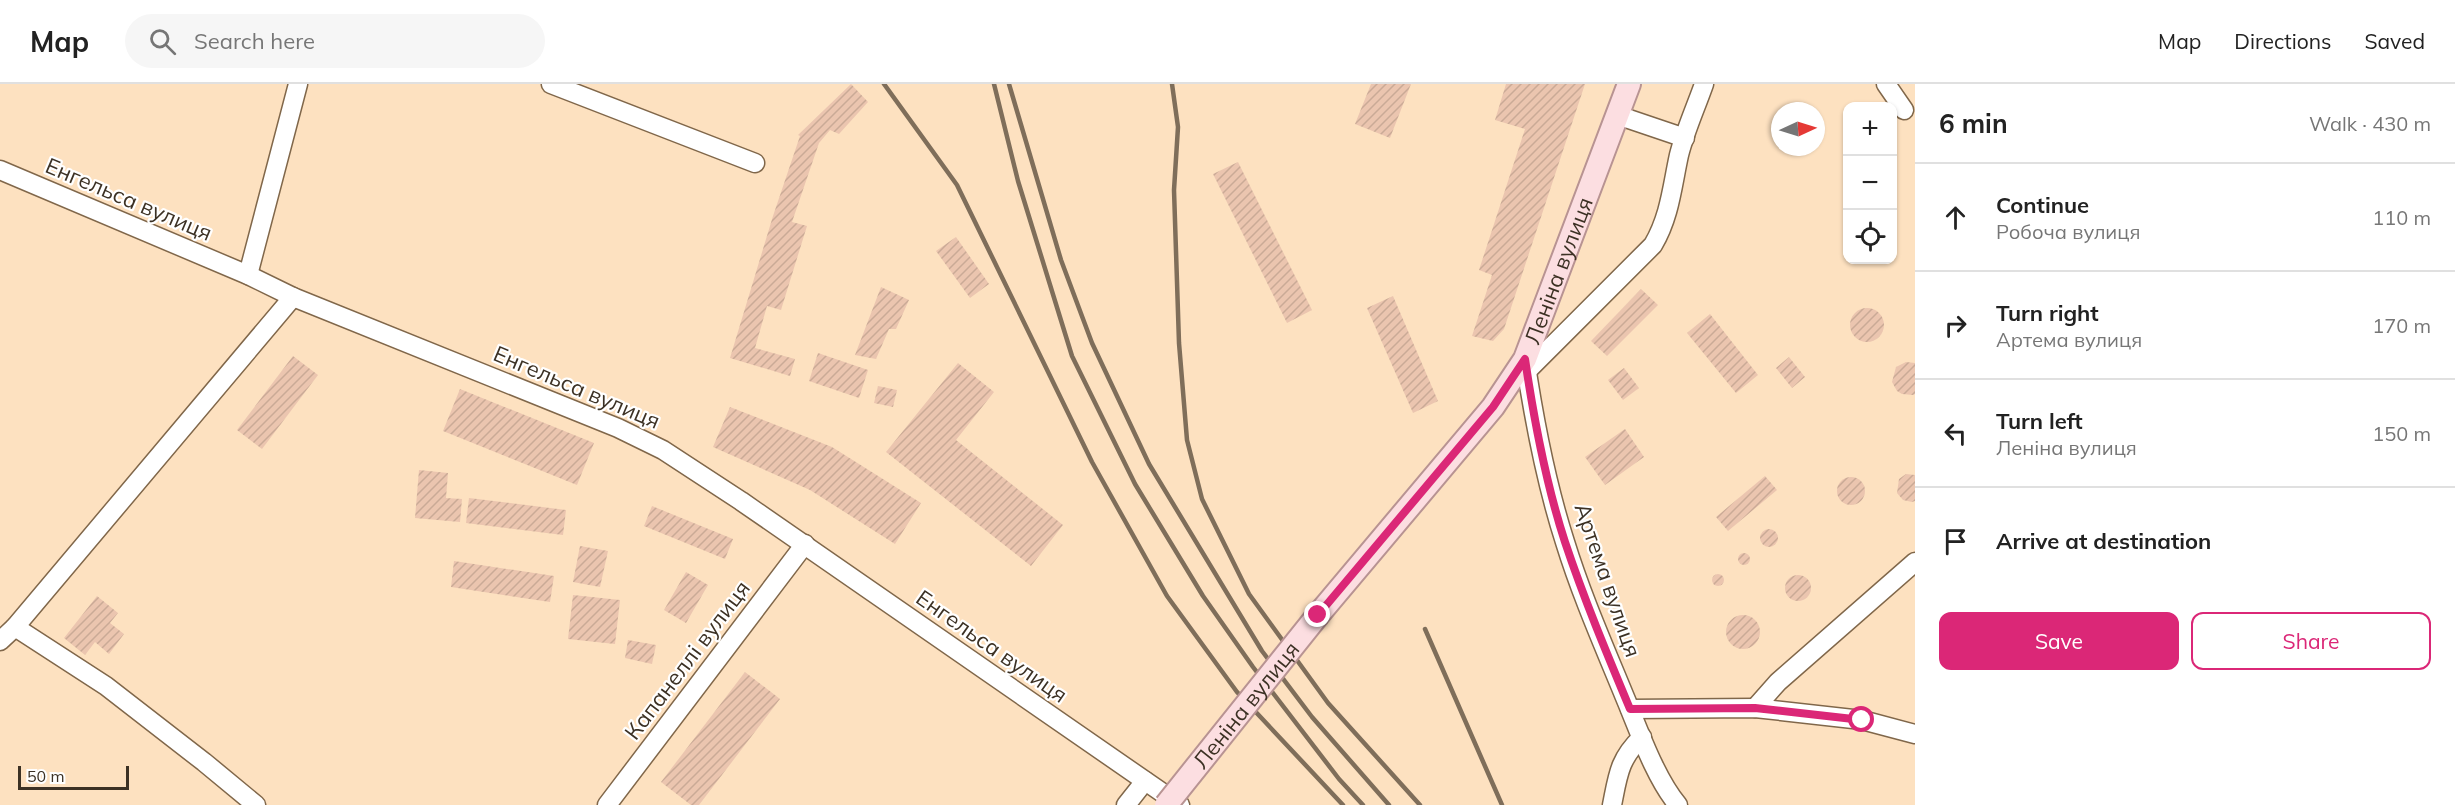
<!DOCTYPE html>
<meta charset="utf-8">
<style>
body{margin:0;font-family:Mulish,sans-serif;background:#f6f6f6;color:#222}
.controls{position:absolute;right:18px;top:18px;display:grid;overflow:hidden;border-radius:12px;box-shadow:0 2px 4px #0004}
.controls button{width:54px;height:54px;display:grid;place-items:center;padding:0;border:0;border-bottom:2px solid #e0e0e0;background:#fff;color:#222;font:30px sans-serif}
.compass{position:absolute;left:1771px;top:18px;width:54px;height:54px;border-radius:50%;background:#fff;box-shadow:0 2px 4px #0004;rotate:86deg}
.scale{position:absolute;left:18px;bottom:15px;width:111px;box-sizing:border-box;padding-left:6px;border:3px solid #3c3124;border-top:0;font-size:16px;line-height:21px;white-space:nowrap;color:#3c3124;-webkit-text-stroke:4px #fff;paint-order:stroke}
.stop{position:absolute;width:18px;height:18px;margin:-14px;border:4px solid #db2777;border-radius:50%;background:#fff}
.stop.end{background:#db2777;border-color:#fff;box-shadow:0 2px 6px #0008}
.list{margin:0;padding:0;list-style:none}
h2{display:flex;justify-content:space-between;align-items:center;height:78px;margin:0;padding:0 24px;font-size:26px}
h2 small{font-size:20px;font-weight:400;color:#767676}
.list li{display:grid;grid-template-columns:39px 1fr auto;gap:18px;align-items:center;box-sizing:border-box;height:108px;padding:0 24px;border-top:2px solid #e0e0e0}
.list b{display:block;font-size:22px;white-space:nowrap}
.list p{margin:0;font-size:20px;white-space:nowrap;color:#767676}
.list em{font-size:20px;font-style:normal;color:#767676}
.actions{display:flex;gap:12px;padding:18px 24px}
.actions a{flex:1;padding:14px 0;border:2px solid #db2777;border-radius:12px;text-align:center;font-size:21px;color:#db2777}
.actions .main{background:#db2777;color:#fff}
.icon{flex:none;width:33px;height:33px;fill:none;stroke:currentColor;stroke-width:2;stroke-linecap:round;stroke-linejoin:round}
.map{position:relative;flex:none;width:1915px;height:721px;overflow:hidden}
header{display:flex;align-items:center;gap:36px;box-sizing:border-box;height:84px;padding:0 30px;background:#fff;border-bottom:2px solid #e0e0e0}
header strong{font-size:28px}
nav{display:flex;gap:33px;margin-inline-start:auto;font-size:21px}
.search{width:420px;height:54px;background:#f6f6f6;display:flex;align-items:center;gap:15px;box-sizing:border-box;padding:0 21px;border-radius:33px;color:#767676;font-size:22px}
main{display:flex}
aside{flex:1;background:#fff}
.map>svg:first-child{display:block}
</style>
<header>
<strong>Map</strong>
<div class="search"><svg class="icon" aria-label="search" viewBox="0 0 24 24"><circle cx="10" cy="10" r="6"/><path d="M15 15l6 6"/></svg>Search here</div>
<nav><a>Map</a><a>Directions</a><a>Saved</a></nav>
</header>
<main>
<div class="map">
<svg width="1915" height="721" viewBox="0 0 1915 721">
<defs>
<pattern id="building-hatch" width="6" height="6" patternUnits="userSpaceOnUse" patternTransform="scale(1.5)"><rect width="6" height="6" fill="#ebc5af"/><path d="M-1 1l2-2M0 6l6-6M5 7l2-2" fill="none" stroke="#caaa96"/></pattern>
</defs>
<rect width="100%" height="100%" fill="#fde1c0"/>
<g fill="url(#building-hatch)">
<path d="M851,0L868,18L839,50L830,46L819,59L792,138L807,142L781,226L767,222L755,264L795,275L790,292L730,274L773,132L800,52L798,51Z"/>
<path d="M1371,0H1411L1390,54L1355,40Z"/>
<path d="M1506,0H1585L1504,245L1493,257L1472,252L1492,191L1479,186L1525,45L1495,36Z"/>
<path d="M1238,78L1312,226L1287,239L1213,90Z"/>
<path d="M956,153L989,200L970,214L936,167Z"/>
<path d="M881,203L909,216L896,245H889L876,275L855,271Z"/>
<path d="M1641,205L1658,221L1607,272L1591,257Z"/>
<path d="M1393,212L1438,317L1413,329L1367,224Z"/>
<circle cx="1867" cy="241" r="17"/>
<path d="M1710,230L1758,291L1736,309L1687,249Z"/>
<path d="M818,269L868,286L859,314L809,297Z"/>
<path d="M293,272L318,291L262,365L237,346Z"/>
<path d="M1789,273L1805,293L1792,304L1776,284Z"/>
<path d="M1906,278L1915,279V310L1913,311L1902,310L1897,307L1892,298L1896,283Z"/>
<path d="M958,279L994,308L956,356L1063,441L1031,482L886,368Z"/>
<path d="M1624,284L1639,304L1623,316L1608,296Z"/>
<path d="M878,302L897,306L893,323L874,319Z"/>
<path d="M460,305L594,359L577,401L443,347Z"/>
<path d="M730,323L832,363L921,419L895,460L810,406L713,363Z"/>
<path d="M1625,345L1644,373L1605,401L1585,373Z"/>
<path d="M419,386L448,389L446,414L462,415L460,438L415,434Z"/>
<path d="M1906,390L1915,391V417L1912,418L1903,416L1897,409L1899,395Z"/>
<path d="M1765,392L1777,406L1728,447L1716,433Z"/>
<circle cx="1851" cy="407" r="14"/>
<path d="M469,414L566,426L563,451L466,439Z"/>
<path d="M652,422L733,455L725,475L644,442Z"/>
<circle cx="1769" cy="454" r="9"/>
<path d="M580,462L608,467L600,503L573,498Z"/>
<circle cx="1744" cy="475" r="6"/>
<path d="M454,477L554,492L550,518L451,503Z"/>
<path d="M686,488L708,501L686,539L664,526Z"/>
<circle cx="1718" cy="496" r="6"/>
<circle cx="1798" cy="504" r="13"/>
<path d="M573,511L620,516L615,560L568,555Z"/>
<path d="M97,512L118,529L110,539L124,550L109,570L95,558L85,571L64,554Z"/>
<circle cx="1743" cy="548" r="17"/>
<path d="M628,556L656,561L652,580L625,574Z"/>
<path d="M745,588L780,615L699,721H691L661,698Z"/>
</g>
<g fill="none" stroke-linecap="round" stroke-linejoin="round">
<defs>
<g id="minor">
<path d="M551,0L755,79"/>
<path d="M1886,0L1904,26"/>
<path d="M1617,31L1685,54"/>
<path d="M0,86L248,191L293,213L618,344L663,366L741,417L1180,721"/>
<path d="M248,191L298,0"/>
<path d="M1525,275C1534,336 1546,399 1565,458C1581,510 1603,560 1624,611C1638,644 1655,694 1678,721"/>
<path d="M1527,287L1653,161C1670,132 1672,103 1679,71C1685,47 1696,23 1704,0"/>
<path d="M15,543L106,602L204,678L256,721"/>
<path d="M0,557L15,543L293,213"/>
<path d="M1755,624L1778,598L1915,478"/>
<path d="M1630,625L1755,624L1862,636L1915,650"/>
<path d="M607,721L805,460"/>
<path d="M1126,721L1145,697"/>
<path d="M1612,721C1618,691 1619,675 1642,653"/>
</g>
<g id="major">
<path id="s1" d="M1318,531L1493,323L1525,275L1629,0"/>
</g>
</defs>
<use href="#minor" stroke="#80674a" stroke-width="21"/>
<use href="#major" stroke="#b89392" stroke-width="26"/>
<use href="#minor" stroke="#fff" stroke-width="18"/>
<use href="#major" stroke="#fcdee1" stroke-width="22"/>
<g stroke="#7f6e5a" stroke-width="4.5">
<path d="M884,0L957,101L1092,378L1167,512L1237,608L1343,721"/>
<path d="M994,0L1018,97L1072,272L1135,400L1203,512L1253,583L1339,695L1363,721"/>
<path d="M1009,0L1061,176L1092,259L1149,380L1262,567L1312,633L1389,721"/>
<path d="M1172,0L1178,43L1174,106L1179,259L1187,356L1202,415L1249,510L1328,619L1420,721"/>
<path d="M1425,545L1502,721"/>
</g>
<defs>
<g id="major-bridge">
<path id="s2" d="M1166,721L1318,531"/>
</g>
</defs>
<use href="#major-bridge" stroke="#b89392" stroke-width="26" stroke-linecap="butt"/>
<use href="#major-bridge" stroke="#fcdee1" stroke-width="22"/>
</g>
<g fill="none" stroke-linecap="round" stroke-linejoin="round">
<path stroke="#db2777" stroke-width="8" d="M1318,531L1493,323L1525,275C1534,336 1546,400 1565,458C1584,515 1607,570 1630,625L1755,624L1862,636"/>
</g>
<g text-anchor="middle" stroke-width="4.5" stroke-linejoin="round" paint-order="stroke">
<g font-size="22" fill="#3c3124" stroke="#fff">
<text transform="translate(129 115) rotate(23)" y="8">Енгельса вулиця</text>
<text dy="8" stroke="none"><textPath href="#s1" startOffset="424">Леніна вулиця</textPath></text>
<text transform="translate(577 303) rotate(23)" y="8">Енгельса вулиця</text>
<text transform="translate(1608 496) rotate(71)" y="8">Артема вулиця</text>
<text transform="translate(992 562) rotate(35)" y="8">Енгельса вулиця</text>
<text transform="translate(687 576) rotate(-53)" y="8">Капанеллі вулиця</text>
<text dy="8" stroke="none"><textPath href="#s2" startOffset="128">Леніна вулиця</textPath></text>
</g>
</g>
</svg>
<div class="controls">
<button>+</button>
<button>−</button>
<button><svg class="icon" aria-label="locate" viewBox="0 0 24 24"><circle cx="12" cy="12" r="6"/><path d="M12 2v4M12 18v4M2 12h4M18 12h4"/></svg></button>
</div>
<svg class="compass" viewBox="-18 -18 36 36"><path d="M0-13l5 13h-10z" fill="#e53935"/><path d="M0 13l5-13h-10z" fill="#767676"/></svg>
<div class="scale">50 m</div>
<div class="stop" style="left:1862px;top:636px"></div>
<div class="stop end" style="left:1318px;top:531px"></div>
</div>
<aside>
<h2>6 min<small>Walk · 430 m</small></h2>
<ul class="list">
<li><svg class="icon" aria-label="ahead" viewBox="0 0 24 24"><path d="M12 20V5M6 11l6-6 6 6"/></svg><div><b>Continue</b><p>Робоча вулиця</p></div><em>110 m</em></li>
<li><svg class="icon" aria-label="right" viewBox="0 0 24 24"><path d="M7 20v-9h11M14 6l5 5-5 5"/></svg><div><b>Turn right</b><p>Артема вулиця</p></div><em>170 m</em></li>
<li><svg class="icon" aria-label="left" viewBox="0 0 24 24"><path d="M17 20v-9H6M10 6l-5 5 5 5"/></svg><div><b>Turn left</b><p>Леніна вулиця</p></div><em>150 m</em></li>
<li><svg class="icon" aria-label="arrive" viewBox="0 0 24 24"><path d="M6 21V4h12l-3 4 3 4H6"/></svg><div><b>Arrive at destination</b></div></li>
</ul>
<div class="actions"><a class="main">Save</a><a>Share</a></div>
</aside>
</main>
